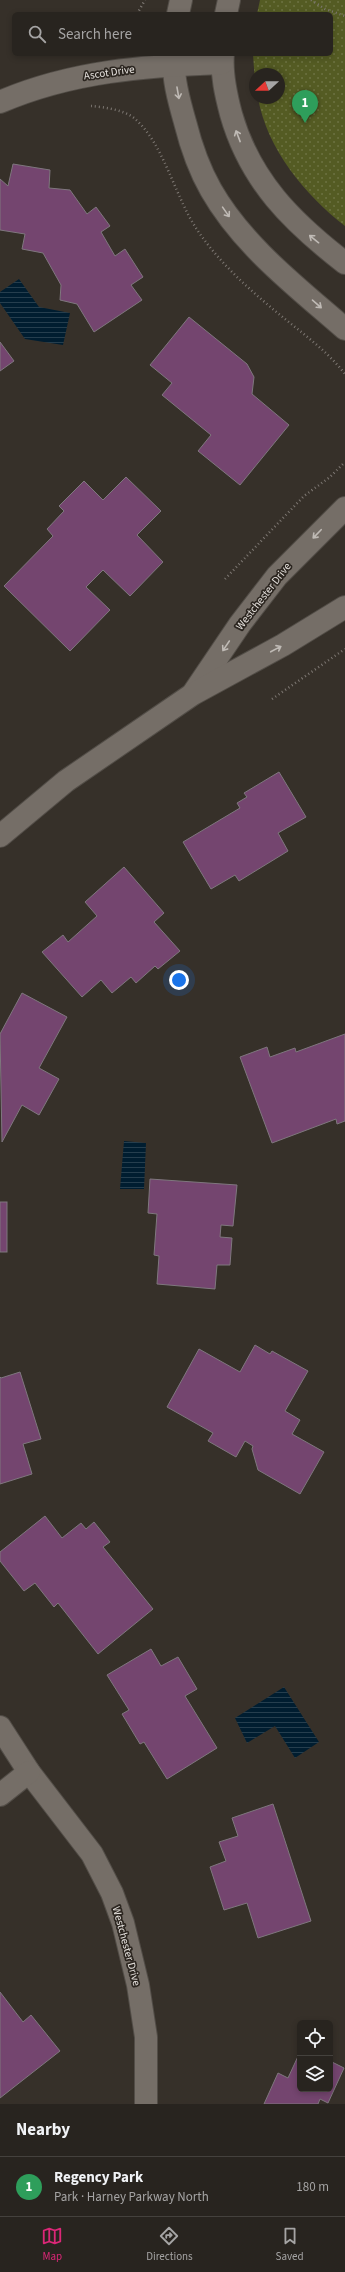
<!DOCTYPE html>
<meta charset="utf-8">
<style>
body{margin:0;font-family:"Source Sans 3",sans-serif;background:#34302c;color:#f1f3f6}
.controls{position:absolute;right:12px;bottom:12px;display:grid;overflow:hidden;border-radius:6px;box-shadow:0 2px 6px #0003}
.controls button{width:36px;height:36px;display:grid;place-items:center;padding:0;border:0;border-bottom:1px solid #44413d;background:#28241f;color:#f1f3f6;font:20px sans-serif}
.compass{position:absolute;left:249px;top:68px;width:36px;height:36px;border-radius:50%;background:#28241f;box-shadow:0 2px 6px #0003;rotate:249deg}
.you{position:absolute;left:179px;top:980px;width:14px;height:14px;margin:-10px;border:3px solid #fff;border-radius:50%;background:#1a73e8;box-shadow:0 0 0 6px #1a73e833}
.badge{display:grid;place-items:center;width:26px;height:26px;border-radius:50%;background:#db2777;color:#fff;font-size:13px;font-weight:700}
.pin{position:absolute;translate:-50% -33px;filter:drop-shadow(0 1px 2px #0008)}
.pin::after{content:'';position:absolute;top:21px;width:14px;height:12px;background:inherit;clip-path:polygon(0 0,100% 0,50% 100%)}
.list{margin:0;padding:0;list-style:none}
h2{display:flex;justify-content:space-between;align-items:center;height:52px;margin:0;padding:0 16px;font-size:17px}
h2 small{font-size:13px;font-weight:400;color:#a5a4a4}
.list li{display:grid;grid-template-columns:26px 1fr auto;gap:12px;align-items:center;box-sizing:border-box;height:60px;padding:0 16px;border-top:1px solid #44413d}
.list b{display:block;font-size:15px;white-space:nowrap}
.list p{margin:0;font-size:13px;white-space:nowrap;color:#a5a4a4}
.list em{font-size:13px;font-style:normal;color:#a5a4a4}
.icon{flex:none;width:22px;height:22px;fill:none;stroke:currentColor;stroke-width:2;stroke-linecap:round;stroke-linejoin:round}
.map{position:relative;flex:none;width:345px;height:2104px;overflow:hidden}
.search{position:absolute;background:#28241f;box-shadow:0 2px 6px #0003;left:12px;right:12px;top:12px;height:44px;display:flex;align-items:center;gap:10px;box-sizing:border-box;padding:0 14px;border-radius:6px;color:#a5a4a4;font-size:15px}
.sheet{height:112px;background:#28241f}
nav{display:flex;justify-content:space-around;align-items:center;box-sizing:border-box;height:56px;border-top:1px solid #44413d;background:#28241f;font-size:11px;color:#a5a4a4}
nav a{display:grid;justify-items:center;gap:2px}
nav .on{color:#db2777}
.map>svg:first-child{display:block}
</style>
<div class="map">
<svg width="345" height="2104" viewBox="0 0 345 2104">
<defs>
<pattern id="park-dots" width="8" height="8" patternUnits="userSpaceOnUse"><rect width="8" height="8" fill="#545b23"/><path d="M2 2h.1M6 6h.1" fill="none" stroke="#6d7242" stroke-width="1.8" stroke-linecap="round"/></pattern>
<pattern id="water-rules" width="6" height="5" patternUnits="userSpaceOnUse"><rect width="6" height="5" fill="#001d30"/><path d="M0 2.5h6" fill="none" stroke="#253e4e"/></pattern>
</defs>
<rect width="100%" height="100%" fill="#363029"/>
<path fill="url(#park-dots)" d="M260,0H345V226C305,195 267,149 258,98H279V74H255V83L253,54H331V14H257Z"/>
<g fill="url(#water-rules)">
<path d="M19,279L39,307L70,313L63,345L25,339L0,303V292Z"/>
<path d="M124,1141L146,1143L144,1189H120Z"/>
<path d="M284,1687L319,1742L295,1758L275,1726L247,1743L235,1718Z"/>
</g>
<g fill="#74456f" stroke="#7f777e">
<path d="M13,164L50,170L49,188L70,190L87,214L96,207L110,226L101,232L115,256L125,249L143,277L131,285L142,300L94,332L77,304L60,300L61,285L43,253L22,249L25,234L0,230V179L8,186Z"/>
<path d="M189,317L247,364L254,377L252,394L289,425L240,485L198,451L211,435L162,395L172,383L150,365Z"/>
<path d="M0,342L14,361L0,371Z"/>
<path d="M126,477L161,511L137,535L163,562L130,596L103,570L86,587L110,610L70,651L4,586L53,536L47,529L64,511L59,506L84,481L103,500Z"/>
<path d="M279,772L306,817L278,833L288,851L239,881L235,875L211,889L183,842L240,808L237,803L247,797L244,793Z"/>
<path d="M124,867L164,913L154,922L180,951L158,969L155,966L136,983L131,977L112,993L101,980L82,997L42,952L63,935L68,942L97,916L85,902Z"/>
<path d="M22,993L67,1017L39,1068L59,1079L39,1115L22,1105L2,1142L0,1034Z"/>
<path d="M345,1034V1121L337,1124L336,1119L272,1143L240,1057L267,1047L270,1057L295,1048L296,1052Z"/>
<path d="M150,1179L237,1185L233,1226L221,1225L220,1237L232,1238L230,1265H217L215,1289L157,1284L159,1256L154,1255L157,1214L148,1213Z"/>
<rect x="0" y="1202" width="7" height="50"/>
<path d="M255,1345L270,1354L272,1351L308,1371L285,1411L300,1420L292,1434L324,1452L300,1494L258,1470L252,1449L253,1446L245,1441L236,1457L208,1441L213,1433L167,1407L199,1349L240,1372Z"/>
<path d="M20,1372L41,1439L23,1444L32,1474L0,1484V1377L1,1378Z"/>
<path d="M45,1516L62,1538L81,1523L86,1529L94,1522L110,1542L103,1547L153,1609L98,1654L58,1603L54,1607L35,1583L24,1591L0,1561V1552Z"/>
<path d="M151,1649L161,1666L178,1657L197,1689L185,1696L217,1748L167,1779L144,1742L140,1744L122,1714L129,1710L107,1675Z"/>
<path d="M273,1804L311,1921L258,1938L247,1903L224,1910L210,1867L226,1861L219,1842L238,1836L232,1818Z"/>
<path d="M0,1992L23,2022L31,2015L60,2051L0,2098Z"/>
<path d="M300,2052V2089H330V2061L344,2068L328,2103L320,2099L318,2104H264L278,2073L288,2078Z"/>
</g>
<g fill="none" stroke-linecap="round" stroke-linejoin="round">
<defs>
<g id="minor">
<path d="M178,14L181,0"/>
<path d="M226,14L229,0"/>
<path d="M174,54C172,76 179,101 185,122C191,146 199,169 211,190C243,246 297,287 345,329"/>
<path d="M223,54C221,74 226,95 231,114C250,181 292,222 345,263"/>
<path d="M0,102C72,71 145,66 222,63"/>
<path d="M194,692L240,624L277,576L345,508"/>
<path d="M0,836L66,781L193,694L283,645L345,607"/>
<path d="M0,1727L29,1772L92,1854L112,1893L123,1923L138,1985L146,2037V2104"/>
<path d="M0,1795L29,1772"/>
</g>
</defs>
<use href="#minor" stroke="#524d47" stroke-width="24"/>
<g stroke="#7e7873" stroke-width="2.5" stroke-dasharray="1 3" stroke-linecap="butt">
<path d="M311,0L325,9L345,16"/>
<path d="M137,14L145,0"/>
<path d="M91,106C104,107 124,110 134,118C164,143 175,198 198,231C221,265 253,293 285,319C306,336 328,352 345,374"/>
<path d="M225,579L304,496L330,477L345,462"/>
<path d="M272,699L345,649"/>
</g>
<use href="#minor" stroke="#756e67" stroke-width="22"/>
</g>
<defs><path id="oneway-shaft" d="M-6 0H5M1.5-3L5.5 0L1.5 3" fill="none" stroke-width="1.6" stroke-linecap="round" stroke-linejoin="round"/></defs>
<g stroke="#bfbab5">
<use href="#oneway-shaft" transform="translate(178 93) rotate(80)"/>
<use href="#oneway-shaft" transform="translate(238 136) rotate(-111)"/>
<use href="#oneway-shaft" transform="translate(226 212) rotate(55)"/>
<use href="#oneway-shaft" transform="translate(314 239) rotate(-141)"/>
<use href="#oneway-shaft" transform="translate(317 304) rotate(41)"/>
<use href="#oneway-shaft" transform="translate(317 534) rotate(134)"/>
<use href="#oneway-shaft" transform="translate(226 646) rotate(124)"/>
<use href="#oneway-shaft" transform="translate(276 649) rotate(-28)"/>
</g>
<g text-anchor="middle" stroke-width="3.5" stroke-linejoin="round" paint-order="stroke">
<g font-size="11" fill="#e7e3df" stroke="#2c2620">
<text transform="translate(109 72) rotate(-8)" y="4">Ascot Drive</text>
<text transform="translate(263 596) rotate(-52)" y="4">Westchester Drive</text>
<text transform="translate(127 1946) rotate(75)" y="4">Westchester Drive</text>
</g>
</g>
</svg>
<div class="controls">
<button><svg class="icon" aria-label="locate" viewBox="0 0 24 24"><circle cx="12" cy="12" r="6"/><path d="M12 2v4M12 18v4M2 12h4M18 12h4"/></svg></button>
<button><svg class="icon" aria-label="layers" viewBox="0 0 24 24"><path d="M12 4l9 5-9 5-9-5zM3 14l9 5 9-5"/></svg></button>
</div>
<svg class="compass" viewBox="-18 -18 36 36"><path d="M0-13l5 13h-10z" fill="#e53935"/><path d="M0 13l5-13h-10z" fill="#a5a4a4"/></svg>
<div class="you"></div>
<div class="pin badge" style="left:305px;top:123px;background:#2e9e5b">1</div>
<div class="search"><svg class="icon" aria-label="search" viewBox="0 0 24 24"><circle cx="10" cy="10" r="6"/><path d="M15 15l6 6"/></svg>Search here</div>
</div>
<section class="sheet">
<h2>Nearby<small></small></h2>
<ul class="list">
<li><span class="badge" style="background:#2e9e5b">1</span><div><b>Regency Park</b><p>Park · Harney Parkway North</p></div><em>180 m</em></li>
</ul>
</section>
<nav>
<a class="on"><svg class="icon" aria-label="map" viewBox="0 0 24 24"><path d="M3 6l6-2 6 2 6-2v14l-6 2-6-2-6 2zM9 4v14M15 6v14"/></svg>Map</a>
<a><svg class="icon" aria-label="directions" viewBox="0 0 24 24"><path d="M12 3l9 9-9 9-9-9zM9 14v-3h6M13 9l2 2-2 2"/></svg>Directions</a>
<a><svg class="icon" aria-label="saved" viewBox="0 0 24 24"><path d="M7 4h10v16l-5-4-5 4z"/></svg>Saved</a>
</nav>
